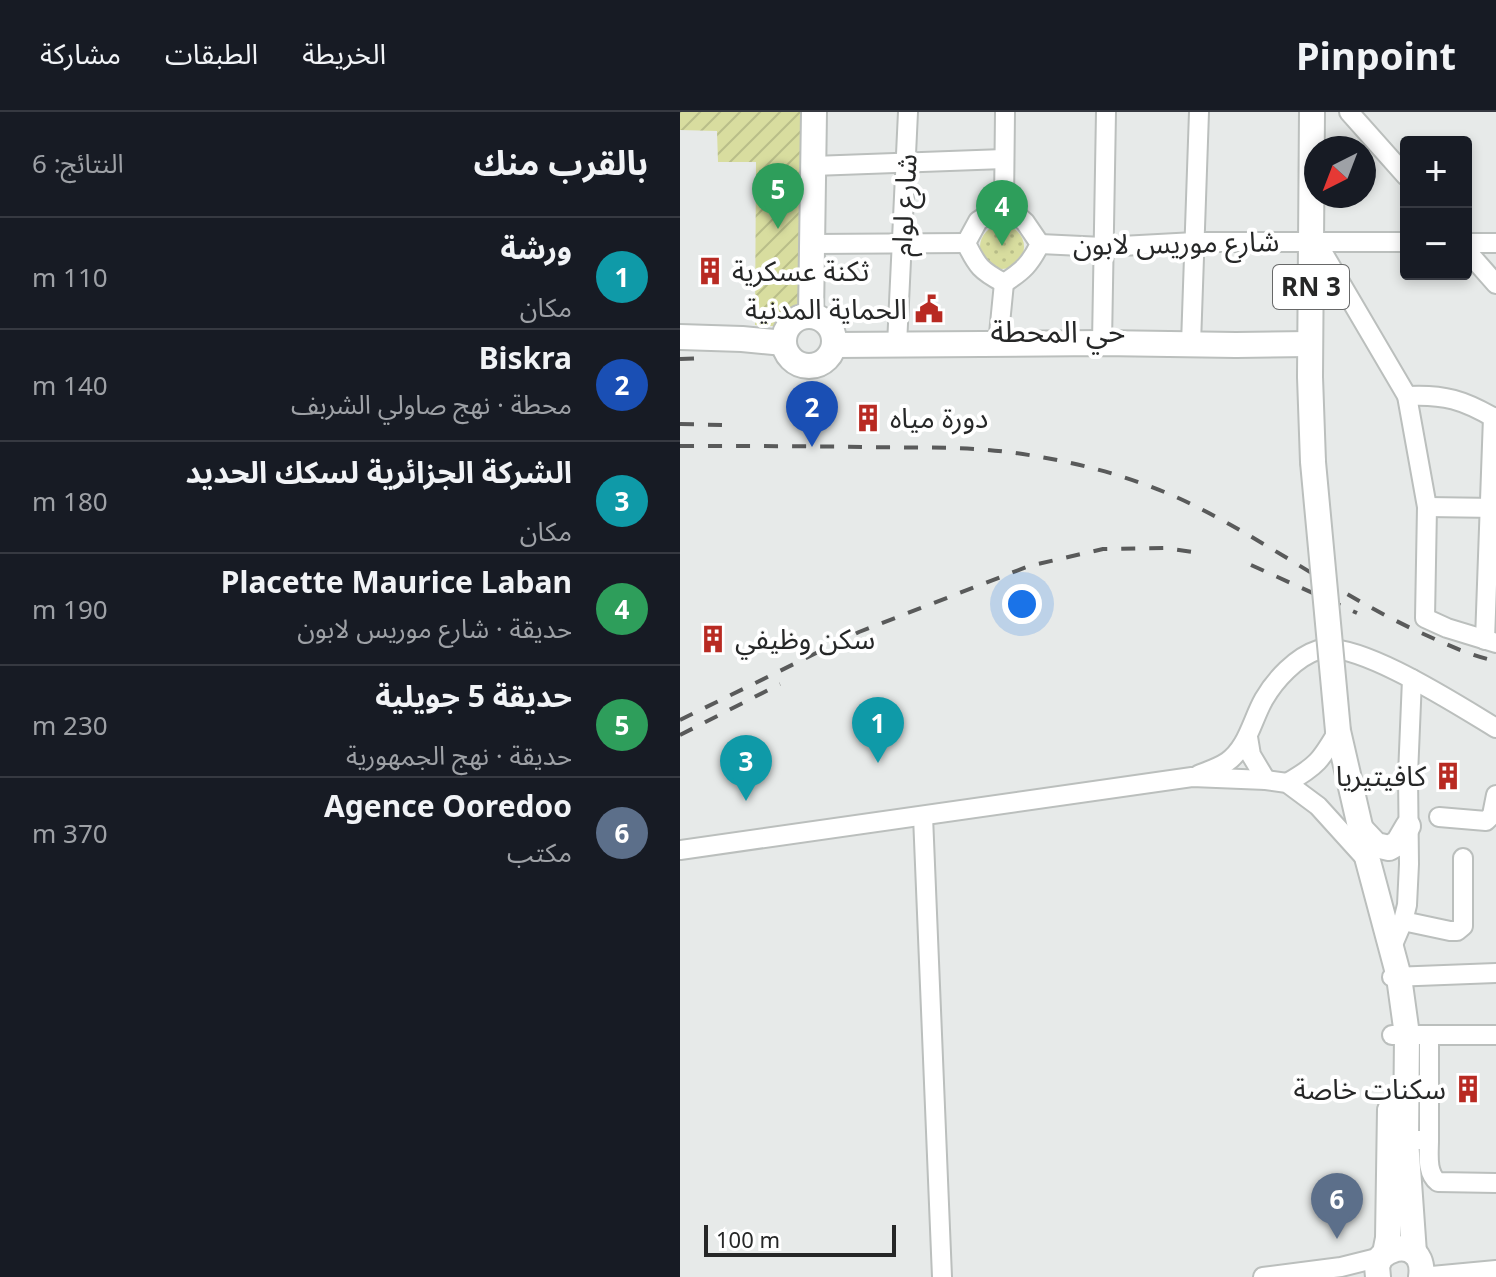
<!DOCTYPE html>
<html lang="ar">
<meta charset="utf-8">
<style>
body{margin:0;font-family:"Noto Sans","Noto Sans Arabic",sans-serif;background:#242831;color:#f1f3f6;direction:rtl}
.controls{position:absolute;right:24px;top:24px;display:grid;overflow:hidden;border-radius:8px;box-shadow:0 4px 12px #0003}
.controls button{width:72px;height:72px;display:grid;place-items:center;padding:0;border:0;border-bottom:2px solid #363941;background:#171b24;color:#f1f3f6;font:40px sans-serif}
.compass{position:absolute;left:624px;top:24px;width:72px;height:72px;border-radius:50%;background:#171b24;box-shadow:0 4px 12px #0003;rotate:222deg}
.scale{position:absolute;left:24px;bottom:20px;width:192px;box-sizing:border-box;padding-left:8px;border:4px solid #262727;border-top:0;font-size:22px;line-height:28px;white-space:nowrap;color:#262727;-webkit-text-stroke:6px #fff;paint-order:stroke}
.you{position:absolute;left:342px;top:492px;width:28px;height:28px;margin:-20px;border:6px solid #fff;border-radius:50%;background:#1a73e8;box-shadow:0 0 0 12px #1a73e833}
.badge{display:grid;place-items:center;width:52px;height:52px;border-radius:50%;background:#d79997;color:#fff;font-size:26px;font-weight:700}
.pin{position:absolute;translate:-50% -66px;filter:drop-shadow(0 2px 4px #0008)}
.pin::after{content:'';position:absolute;top:42px;width:28px;height:24px;background:inherit;clip-path:polygon(0 0,100% 0,50% 100%)}
.list{margin:0;padding:0;list-style:none}
h2{display:flex;justify-content:space-between;align-items:center;height:104px;margin:0;padding:0 32px;font-size:34px}
h2 small{font-size:26px;font-weight:400;color:#9ea1a6}
.list li{display:grid;grid-template-columns:52px 1fr auto;gap:24px;align-items:center;box-sizing:border-box;height:112px;padding:0 32px;border-top:2px solid #363941}
.list b{display:block;font-size:30px;white-space:nowrap}
.list p{margin:0;font-size:26px;white-space:nowrap;color:#9ea1a6}
.list em{font-size:26px;font-style:normal;color:#9ea1a6}
.map{position:relative;flex:none;width:816px;height:1165px;overflow:hidden;direction:ltr}
header{display:flex;align-items:center;gap:48px;box-sizing:border-box;height:112px;padding:0 40px;background:#171b24;border-bottom:2px solid #363941}
header strong{font-size:38px}
nav{display:flex;gap:44px;margin-inline-start:auto;font-size:28px}
main{display:flex}
aside{flex:1;background:#171b24}
.map>svg:first-child{display:block}
</style>
<header>
<strong>Pinpoint</strong>
<nav><a>الخريطة</a><a>الطبقات</a><a>مشاركة</a></nav>
</header>
<main>
<div class="map">
<svg width="816" height="1165" viewBox="0 0 816 1165">
<defs>
<pattern id="park-dots" width="8" height="8" patternUnits="userSpaceOnUse" patternTransform="scale(2)"><rect width="8" height="8" fill="#d8dd9f"/><path d="M2 2h.1M6 6h.1" fill="none" stroke="#b9be89" stroke-width="1.8" stroke-linecap="round"/></pattern>
<pattern id="garden-furrows" width="10" height="10" patternUnits="userSpaceOnUse" patternTransform="scale(2)"><rect width="10" height="10" fill="#d8dd9f"/><path d="M-1 1l2-2M0 10L10 0M9 11l2-2" fill="none" stroke="#b9be89"/></pattern>
</defs>
<rect width="100%" height="100%" fill="#e7eae9"/>
<circle fill="url(#park-dots)" cx="322" cy="135" r="22"/>
<path fill="url(#garden-furrows)" d="M0,0H123L119,194C108,214 97,216 75,213L76,50H38L37,19L0,18Z"/>
<g fill="none" stroke-linecap="round" stroke-linejoin="round">
<defs>
<g id="minor">
<path d="M669,0L726,64"/>
<path d="M133,54L324,47"/>
<path d="M324,92L345,110L360,132C350,152 343,159 324,171C301,159 297,154 286,131L298,109Z"/>
<path d="M324,92L325,0"/>
<path d="M636,129L727,284L747,395L745,506L767,516L816,531"/>
<path d="M786,131H816"/>
<path d="M132,132L286,131"/>
<path d="M360,132L423,135L515,130H726"/>
<path d="M786,138L816,172"/>
<path d="M422,231L426,0"/>
<path d="M318,232L324,171"/>
<path d="M511,232L519,0"/>
<path d="M217,233L228,0"/>
<path d="M727,284C764,282 784,288 816,307"/>
<path d="M747,395L816,396"/>
<path d="M805,528L813,305"/>
<path d="M568,625L571,643L586,668"/>
<path d="M518,663C528,659 538,656 547,650C568,635 572,608 584,587C595,568 616,545 638,538C675,526 781,595 816,616"/>
<path d="M607,671C637,654 641,648 658,619"/>
<path d="M243,704L262,1165"/>
<path d="M759,705L806,709L812,703L816,683"/>
<path d="M0,738L512,665L586,668L607,671L638,694L686,747"/>
<path d="M723,809L770,819H777L783,814V746"/>
<path d="M712,835L723,809L727,793L729,752L728,663L732,567"/>
<path d="M712,865L816,861"/>
<path d="M712,923H816"/>
<path d="M726,1028H749C749,1042 746,1061 758,1070L816,1071"/>
<path d="M749,1028V924"/>
<path d="M583,1165L661,1155L701,1145"/>
<path d="M741,1165L816,1158"/>
</g>
<g id="major">
<path d="M632,0L630,265L633,350"/>
<circle cx="129" cy="229" r="25"/>
<path d="M131,204L134,0"/>
<path d="M0,225L62,227L104,231"/>
<path d="M155,233L422,231L556,233L630,232"/>
<path d="M658,619L688,749L719,865L727,923L726,1028L734,1141"/>
<path d="M680,716L696,733L709,736L718,731L728,714"/>
<path d="M705,1141L708,1126L710,998"/>
<path d="M698,1165L697,1154L701,1145C721,1128 745,1137 741,1165"/>
</g>
</defs>
<use href="#minor" stroke="#bbbfbd" stroke-width="22"/>
<use href="#major" stroke="#bbbfbd" stroke-width="28"/>
<use href="#minor" stroke="#fff" stroke-width="18"/>
<use href="#major" stroke="#fff" stroke-width="24"/>
<g stroke="#595a5a" stroke-width="4" stroke-dasharray="14 14" stroke-linecap="butt">
<path d="M0,247L25,246"/>
<path d="M0,312L44,313"/>
<path d="M0,334C61,334 122,334 182,335C231,336 280,334 328,340C390,348 453,364 509,391C591,431 664,487 748,524C770,534 792,544 816,549"/>
<path d="M571,453L677,501"/>
<path d="M0,608L179,520L349,454L423,437L484,436L521,441"/>
<path d="M0,623L100,572"/>
</g>
<defs>
<path id="major-bridge" d="M633,350L658,619"/>
</defs>
<use href="#major-bridge" stroke="#bbbfbd" stroke-width="28" stroke-linecap="butt"/>
<use href="#major-bridge" stroke="#fff" stroke-width="24"/>
</g>
<defs>
<symbol id="building-bare" viewBox="-9 -9 18 18"><path d="M-4-6H4V6H1V3H-1V6H-4ZM-2.5-4.3h1.7v1.8h-1.7ZM.8-4.3h1.7v1.8H.8ZM-2.5-1h1.7V.8h-1.7ZM.8-1h1.7V.8H.8Z" fill="#b82a22" stroke="#fff" stroke-width="2.5" paint-order="stroke"/></symbol>
<symbol id="civic-bare" viewBox="-9 -9 18 18"><path d="M-.6-6.5H3V-4.5H.6V-3L4-1V1h2V6H-6V1h2V-1L-.6-3ZM-1.2 2.5V6h2.4V2.5Z" fill="#b82a22" stroke="#fff" stroke-width="2.5" paint-order="stroke"/></symbol>
</defs>
<g fill-rule="evenodd">
<use href="#building-bare" x="10" y="139" width="40" height="40"/>
<use href="#civic-bare" x="229" y="177" width="40" height="40"/>
<use href="#building-bare" x="168" y="286" width="40" height="40"/>
<use href="#building-bare" x="13" y="507" width="40" height="40"/>
<use href="#building-bare" x="748" y="644" width="40" height="40"/>
<use href="#building-bare" x="768" y="957" width="40" height="40"/>
</g>
<g text-anchor="middle" stroke-width="8" stroke-linejoin="round" paint-order="stroke">
<rect fill="#fff" stroke="#676868" stroke-width="2" x="593" y="153" width="76" height="44" rx="6"/>
<g font-size="26" font-weight="bold" fill="#262727">
<text x="631" y="184">RN 3</text>
</g>
<g font-size="28" fill="#262727" stroke="#fff">
<text transform="translate(224 93) rotate(-87)" y="10">شارع لوام</text>
<text transform="translate(496 131) rotate(-1)" y="10">شارع موريس لابون</text>
</g>
<g font-size="28" fill="#262727" stroke="#fff" text-anchor="start">
<text x="52" y="169">ثكنة عسكرية</text>
<text x="227" y="207" text-anchor="end">الحماية المدنية</text>
<text x="210" y="316">دورة مياه</text>
<text x="55" y="537">سكن وظيفي</text>
<text x="746" y="674" text-anchor="end">كافيتيريا</text>
<text x="766" y="987" text-anchor="end">سكنات خاصة</text>
</g>
<g font-size="30" fill="#262727" stroke="#fff">
<text x="378" y="230">حي المحطة</text>
</g>
</g>
</svg>
<div class="controls">
<button>+</button>
<button>−</button>
</div>
<svg class="compass" viewBox="-18 -18 36 36"><path d="M0-13l5 13h-10z" fill="#e53935"/><path d="M0 13l5-13h-10z" fill="#9ea1a6"/></svg>
<div class="scale">100 m</div>
<div class="you"></div>
<div class="pin badge" style="left:198px;top:651px;background:#0f9aa8">1</div>
<div class="pin badge" style="left:132px;top:335px;background:#1a4fb4">2</div>
<div class="pin badge" style="left:66px;top:689px;background:#0f9aa8">3</div>
<div class="pin badge" style="left:322px;top:134px;background:#2e9e5b">4</div>
<div class="pin badge" style="left:98px;top:117px;background:#2e9e5b">5</div>
<div class="pin badge" style="left:657px;top:1127px;background:#5c6f8a">6</div>
</div>
<aside>
<h2>بالقرب منك<small>النتائج: 6</small></h2>
<ul class="list">
<li><span class="badge" style="background:#0f9aa8">1</span><div><b>ورشة</b><p>مكان</p></div><em>110 m</em></li>
<li><span class="badge" style="background:#1a4fb4">2</span><div><b>Biskra</b><p>محطة · نهج صاولي الشربف</p></div><em>140 m</em></li>
<li><span class="badge" style="background:#0f9aa8">3</span><div><b>الشركة الجزائرية لسكك الحديد</b><p>مكان</p></div><em>180 m</em></li>
<li><span class="badge" style="background:#2e9e5b">4</span><div><b>Placette Maurice Laban</b><p>حديقة · شارع موريس لابون</p></div><em>190 m</em></li>
<li><span class="badge" style="background:#2e9e5b">5</span><div><b>حديقة 5 جويلية</b><p>حديقة · نهج الجمهورية</p></div><em>230 m</em></li>
<li><span class="badge" style="background:#5c6f8a">6</span><div><b>Agence Ooredoo</b><p>مكتب</p></div><em>370 m</em></li>
</ul>
</aside>
</main>
